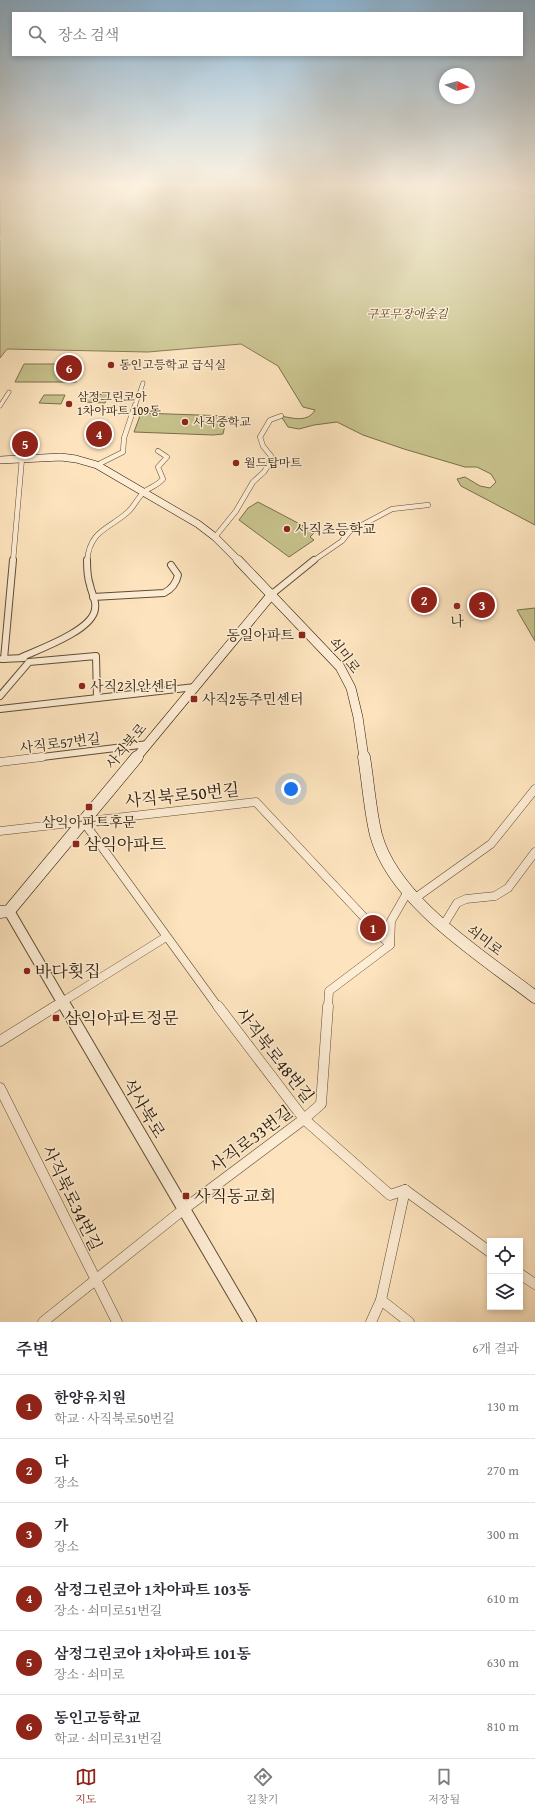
<!DOCTYPE html>
<html lang="ko">
<meta charset="utf-8">
<style>
body{margin:0;font-family:"Gentium Book Plus","Noto Serif KR",serif;background:#f7f7f7;color:#2b2b33}
.controls{position:absolute;right:12px;bottom:12px;display:grid;overflow:hidden;border-radius:0px;box-shadow:0 2px 6px #0003}
.controls button{width:36px;height:36px;display:grid;place-items:center;padding:0;border:0;border-bottom:1px solid #e1e1e2;background:#fff;color:#2b2b33;font:20px sans-serif}
.compass{position:absolute;left:439px;top:68px;width:36px;height:36px;border-radius:50%;background:#fff;box-shadow:0 2px 6px #0003;rotate:95deg}
.you{position:absolute;left:291px;top:789px;width:14px;height:14px;margin:-10px;border:3px solid #fff;border-radius:50%;background:#1a73e8;box-shadow:0 0 0 6px #1a73e833}
.badge{display:grid;place-items:center;width:26px;height:26px;border-radius:50%;background:#8f2418;color:#fff;font-size:13px;font-weight:700}
.pin{position:absolute;translate:-50% -50%;border:2px solid #fff;box-shadow:0 1px 4px #0006}
.list{margin:0;padding:0;list-style:none}
h2{display:flex;justify-content:space-between;align-items:center;height:52px;margin:0;padding:0 16px;font-size:17px}
h2 small{font-size:13px;font-weight:400;color:#7c7c81}
.list li{display:grid;grid-template-columns:26px 1fr auto;gap:12px;align-items:center;box-sizing:border-box;height:64px;padding:0 16px;border-top:1px solid #e1e1e2}
.list b{display:block;font-size:15px;white-space:nowrap}
.list p{margin:0;font-size:13px;white-space:nowrap;color:#7c7c81}
.list em{font-size:13px;font-style:normal;color:#7c7c81}
.icon{flex:none;width:22px;height:22px;fill:none;stroke:currentColor;stroke-width:2;stroke-linecap:round;stroke-linejoin:round}
.map{position:relative;flex:none;width:535px;height:1322px;overflow:hidden}
.search{position:absolute;background:#fff;box-shadow:0 2px 6px #0003;left:12px;right:12px;top:12px;height:44px;display:flex;align-items:center;gap:10px;box-sizing:border-box;padding:0 14px;border-radius:0px;color:#7c7c81;font-size:15px}
.sheet{height:436px;background:#fff}
nav{display:flex;justify-content:space-around;align-items:center;box-sizing:border-box;height:56px;border-top:1px solid #e1e1e2;background:#fff;font-size:11px;color:#7c7c81}
nav a{display:grid;justify-items:center;gap:2px}
nav .on{color:#8f2418}
.map>svg:first-child{display:block}
</style>
<div class="map">
<svg width="535" height="1322" viewBox="0 0 535 1322">
<rect width="100%" height="100%" fill="#fde4be"/>
<filter id="stains"><feTurbulence type="fractalNoise" baseFrequency=".005" numOctaves="4"/><feColorMatrix values="0 0 0 0 .2 0 0 0 0 .09 0 0 0 0 .02 0 0 0 .5 -.17"/></filter>
<radialGradient id="worn" r=".72"><stop offset=".6" stop-color="#630" stop-opacity="0"/><stop offset="1" stop-color="#630" stop-opacity=".3"/></radialGradient>
<g fill="#c7c28c" stroke="#796e48">
<path d="M0,186H508V189L535,196V525L461,486L457,479L465,477L480,486L490,488L496,482L491,474L477,467H465L404,449L363,435L337,422L314,425L299,429L288,427L281,416C292,418 308,423 315,410L303,407L278,366L241,344L148,352L7,349L0,358Z"/>
<path d="M24,364H83L76,382H15Z"/>
<path d="M109,394L105,403L84,402L87,395Z"/>
<path d="M44,395H65L61,404L39,403Z"/>
<path d="M141,413L227,416L223,434L213,435L134,432Z"/>
<path d="M258,502L315,532L310,537L314,540L289,557L239,520L248,508Z"/>
<path d="M535,608V641L517,610Z"/>
</g>
<g fill="none" stroke-linecap="round" stroke-linejoin="round">
<path stroke="#d3bc99" stroke-width="4.5" stroke-dasharray="4.5 2" stroke-linecap="butt" d="M0,238L301,186"/>
<defs>
<g id="minor-far4">
<path d="M0,406L9,392"/>
<path d="M135,406L143,383"/>
</g>
<g id="minor-far3">
<path d="M97,465L123,452L124,438L135,405"/>
<path d="M215,537L236,511L253,482L264,472L269,464L271,456L263,446L260,437L270,420L281,416"/>
<path d="M13,561L22,458"/>
<path d="M87,561C90,529 110,529 129,511C135,505 138,497 145,491C151,487 158,485 163,479L158,467L167,457L158,451"/>
<path d="M313,561L342,541L349,532L392,509L428,505"/>
</g>
<g id="minor-far2">
<path d="M272,594L314,560"/>
<path d="M93,597L164,593C172,589 176,584 178,575L171,565"/>
<path d="M22,657C40,649 93,630 95,609C97,601 91,592 90,585C87,577 87,569 87,560"/>
<path d="M2,659L24,658"/>
<path d="M4,659L13,560"/>
<path d="M0,696L29,662L96,656L97,698"/>
<path d="M0,709L195,687"/>
<path d="M34,758L148,744"/>
</g>
<g id="minor-far1">
<path d="M0,762L42,757"/>
<path d="M83,821L218,1007"/>
<path d="M0,831L256,802L390,945"/>
<path d="M414,899L491,844L535,789"/>
<path d="M443,926L457,903L466,899L495,896L508,888L535,852"/>
<path d="M54,1007L166,937"/>
<path d="M328,1007L329,991L390,945L391,921L407,893"/>
</g>
<g id="minor">
<path d="M218,1006L304,1119L390,1195L405,1190"/>
<path d="M0,1041L56,1006"/>
<path d="M0,1088L117,1322"/>
<path d="M405,1190L490,1252"/>
<path d="M520,1274L535,1284"/>
<path d="M381,1300L409,1322"/>
<path d="M43,1322L184,1209L304,1119L321,1104L328,1006"/>
<path d="M371,1322L381,1300L405,1190"/>
</g>
<path id="tertiary-far1" d="M9,911L65,1007"/>
<path id="tertiary" d="M65,1006L250,1322"/>
<path id="secondary-far2" d="M0,460L61,457L76,459L97,465L198,524L215,537L239,561"/>
<g id="secondary-far1">
<path d="M238,560L340,667L351,688L358,717L364,758"/>
<path d="M136,758L272,594"/>
</g>
<g id="secondary">
<path d="M364,757C368,781 370,811 376,835C394,902 482,956 535,997"/>
<path d="M0,912L9,911L137,757"/>
</g>
</defs>
<use href="#minor-far4" stroke="#604d32" stroke-width="4.5"/>
<use href="#minor-far3" stroke="#604d32" stroke-width="5.5"/>
<use href="#minor-far2" stroke="#604d32" stroke-width="8"/>
<use href="#minor-far1" stroke="#604d32" stroke-width="9"/>
<use href="#minor" stroke="#604d32" stroke-width="11"/>
<use href="#tertiary-far1" stroke="#604d32" stroke-width="12"/>
<use href="#tertiary" stroke="#604d32" stroke-width="14"/>
<use href="#secondary-far2" stroke="#2b1b04" stroke-width="8"/>
<use href="#secondary-far1" stroke="#2b1b04" stroke-width="10"/>
<use href="#secondary" stroke="#2b1b04" stroke-width="13"/>
<use href="#minor-far4" stroke="#feedd5" stroke-width="3.5"/>
<use href="#minor-far3" stroke="#feedd5" stroke-width="4.5"/>
<use href="#minor-far2" stroke="#feedd5" stroke-width="6"/>
<use href="#minor-far1" stroke="#feedd5" stroke-width="8"/>
<use href="#minor" stroke="#feedd5" stroke-width="10"/>
<use href="#tertiary-far1" stroke="#feedd5" stroke-width="10"/>
<use href="#tertiary" stroke="#feedd5" stroke-width="12"/>
<use href="#secondary-far2" stroke="#feedd5" stroke-width="7"/>
<use href="#secondary-far1" stroke="#feedd5" stroke-width="9"/>
<use href="#secondary" stroke="#feedd5" stroke-width="12"/>
</g>
<linearGradient id="sky" x2="0" y2="1"><stop stop-color="#8db7d7"/><stop offset="0.5" stop-color="#fef3e2"/><stop offset="1" stop-color="#fef3e2" stop-opacity="0"/></linearGradient>
<rect width="535" height="371" fill="url(#sky)"/>
<g fill="#8f2418" stroke="#feedd5" stroke-width="1.5">
<circle cx="111" cy="365" r="4"/>
<circle cx="69" cy="404" r="4"/>
<circle cx="185" cy="422" r="4"/>
<circle cx="236" cy="463" r="4"/>
<circle cx="287" cy="529" r="4"/>
<circle cx="457" cy="606" r="4"/>
<rect x="298" y="631" width="8" height="8" rx="2"/>
<circle cx="82" cy="686" r="4"/>
<rect x="190" y="695" width="8" height="8" rx="2"/>
<rect x="85" y="803" width="8" height="8" rx="2"/>
<rect x="72" y="840" width="8" height="8" rx="2"/>
<circle cx="27" cy="971" r="4"/>
<rect x="52" y="1014" width="8" height="8" rx="2"/>
<rect x="182" y="1192" width="8" height="8" rx="2"/>
</g>
<g text-anchor="middle" stroke-width="3" stroke-linejoin="round" paint-order="stroke">
<g font-size="12" font-style="italic" fill="#5a4d2d" stroke="#feedd5">
<text x="407" y="318">구포무장애숲길</text>
</g>
<g font-size="12" fill="#2b1b04" stroke="#feedd5" text-anchor="start">
<text x="119" y="369">동인고등학교 급식실</text>
<text x="77" y="401">삼정그린코아<tspan x="77" dy="14">1차아파트 109동</tspan></text>
<text x="193" y="426">사직중학교</text>
<text x="244" y="467">월드탑마트</text>
</g>
<g font-size="14" fill="#2b1b04" stroke="#feedd5" text-anchor="start">
<text x="295" y="534">사직초등학교</text>
<text x="457" y="626" text-anchor="middle">나</text>
<text x="294" y="640" text-anchor="end">동일아파트</text>
<text x="90" y="691">사직2치안센터</text>
<text x="202" y="704">사직2동주민센터</text>
<text x="89" y="827" text-anchor="middle">삼익아파트후문</text>
</g>
<g font-size="14" fill="#2b1b04" stroke="#feedd5">
<text transform="translate(345 655) rotate(53)" y="5">쇠미로</text>
<text transform="translate(60 743) rotate(-7)" y="5">사직로57번길</text>
<text transform="translate(126 746) rotate(-50)" y="5">사직북로</text>
<text transform="translate(485 940) rotate(38)" y="5">쇠미로</text>
</g>
<g font-size="17" fill="#2b1b04" stroke="#feedd5">
<text transform="translate(182 795) rotate(-6)" y="6">사직북로50번길</text>
<text transform="translate(275 1055) rotate(52)" y="6">사직북로48번길</text>
<text transform="translate(144 1108) rotate(59)" y="6">석사북로</text>
<text transform="translate(251 1139) rotate(-37)" y="6">사직로33번길</text>
<text transform="translate(72 1198) rotate(64)" y="6">사직북로34번길</text>
</g>
<g font-size="17" fill="#2b1b04" stroke="#feedd5" text-anchor="start">
<text x="84" y="850">삼익아파트</text>
<text x="35" y="977">바다횟집</text>
<text x="64" y="1024">삼익아파트정문</text>
<text x="194" y="1202">사직동교회</text>
</g>
</g>
<rect width="100%" height="100%" filter="url(#stains)"/>
<rect width="100%" height="100%" fill="url(#worn)"/>
</svg>
<div class="controls">
<button><svg class="icon" aria-label="locate" viewBox="0 0 24 24"><circle cx="12" cy="12" r="6"/><path d="M12 2v4M12 18v4M2 12h4M18 12h4"/></svg></button>
<button><svg class="icon" aria-label="layers" viewBox="0 0 24 24"><path d="M12 4l9 5-9 5-9-5zM3 14l9 5 9-5"/></svg></button>
</div>
<svg class="compass" viewBox="-18 -18 36 36"><path d="M0-13l5 13h-10z" fill="#e53935"/><path d="M0 13l5-13h-10z" fill="#7c7c81"/></svg>
<div class="you"></div>
<div class="pin badge" style="left:373px;top:928px">1</div>
<div class="pin badge" style="left:424px;top:600px">2</div>
<div class="pin badge" style="left:482px;top:605px">3</div>
<div class="pin badge" style="left:99px;top:434px">4</div>
<div class="pin badge" style="left:25px;top:444px">5</div>
<div class="pin badge" style="left:69px;top:368px">6</div>
<div class="search"><svg class="icon" aria-label="search" viewBox="0 0 24 24"><circle cx="10" cy="10" r="6"/><path d="M15 15l6 6"/></svg>장소 검색</div>
</div>
<section class="sheet">
<h2>주변<small>6개 결과</small></h2>
<ul class="list">
<li><span class="badge">1</span><div><b>한양유치원</b><p>학교 · 사직북로50번길</p></div><em>130 m</em></li>
<li><span class="badge">2</span><div><b>다</b><p>장소</p></div><em>270 m</em></li>
<li><span class="badge">3</span><div><b>가</b><p>장소</p></div><em>300 m</em></li>
<li><span class="badge">4</span><div><b>삼정그린코아 1차아파트 103동</b><p>장소 · 쇠미로51번길</p></div><em>610 m</em></li>
<li><span class="badge">5</span><div><b>삼정그린코아 1차아파트 101동</b><p>장소 · 쇠미로</p></div><em>630 m</em></li>
<li><span class="badge">6</span><div><b>동인고등학교</b><p>학교 · 쇠미로31번길</p></div><em>810 m</em></li>
</ul>
</section>
<nav>
<a class="on"><svg class="icon" aria-label="map" viewBox="0 0 24 24"><path d="M3 6l6-2 6 2 6-2v14l-6 2-6-2-6 2zM9 4v14M15 6v14"/></svg>지도</a>
<a><svg class="icon" aria-label="directions" viewBox="0 0 24 24"><path d="M12 3l9 9-9 9-9-9zM9 14v-3h6M13 9l2 2-2 2"/></svg>길찾기</a>
<a><svg class="icon" aria-label="saved" viewBox="0 0 24 24"><path d="M7 4h10v16l-5-4-5 4z"/></svg>저장됨</a>
</nav>
